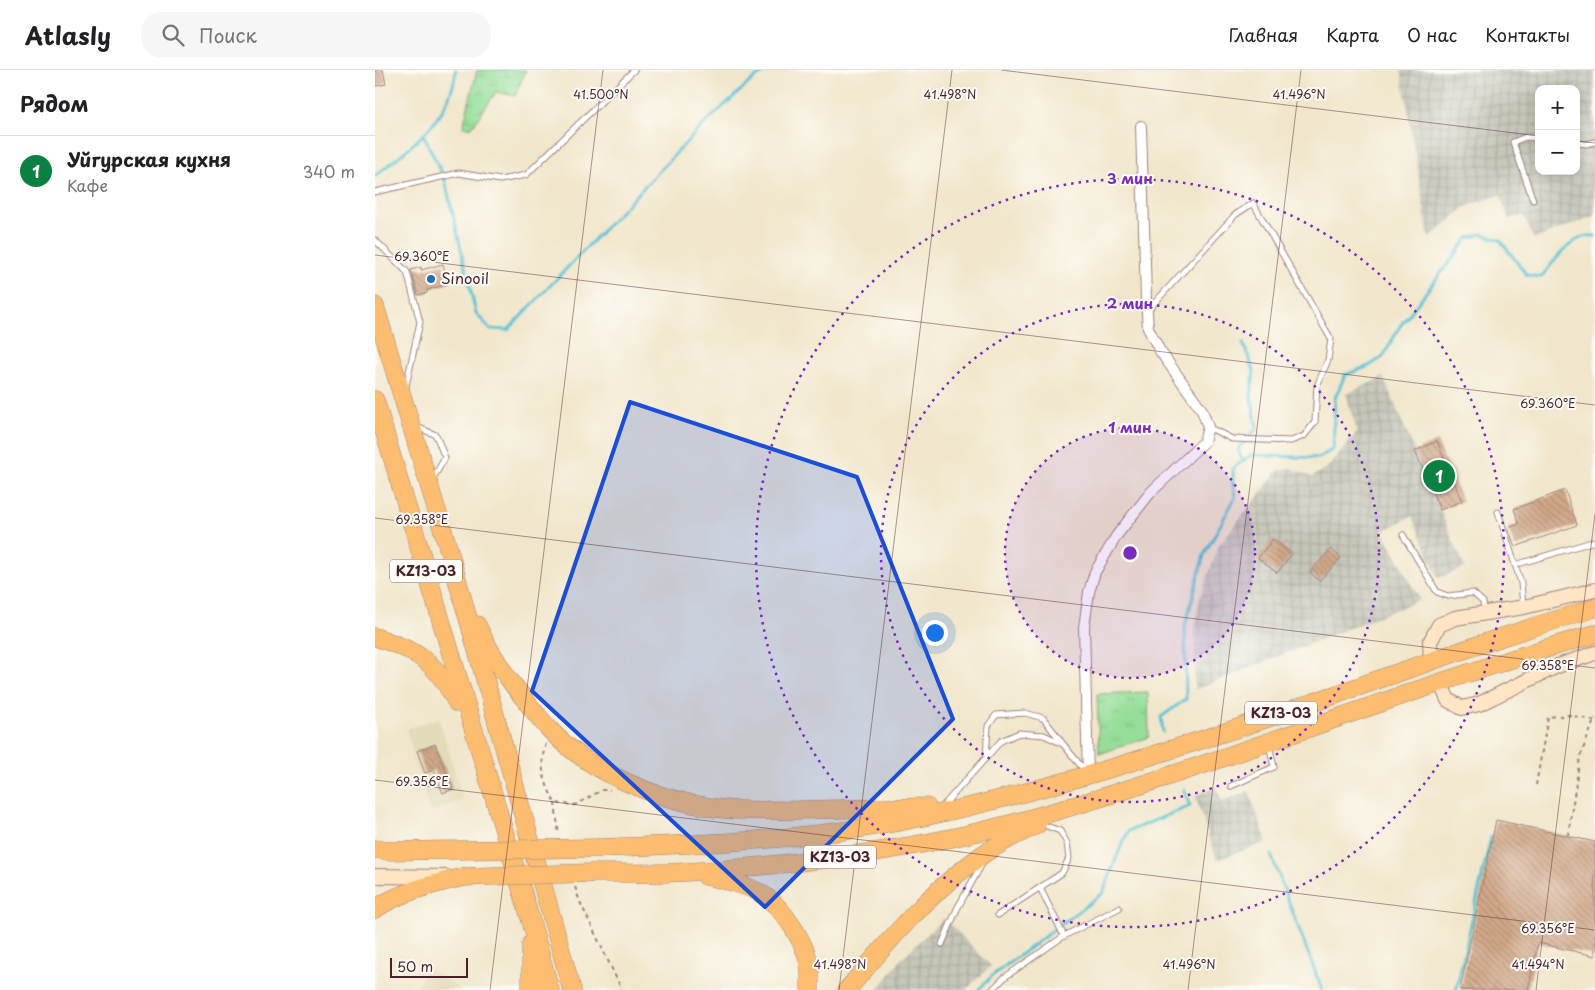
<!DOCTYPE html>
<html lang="ru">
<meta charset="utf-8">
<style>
body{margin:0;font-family:"Playpen Sans",sans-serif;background:#f6f6f6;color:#202124}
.controls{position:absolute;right:15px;top:15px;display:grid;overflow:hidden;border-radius:10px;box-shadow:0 2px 12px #0003}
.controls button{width:45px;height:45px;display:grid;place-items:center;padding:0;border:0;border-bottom:1px solid #e0e0e0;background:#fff;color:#202124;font:25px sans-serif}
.scale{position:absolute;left:15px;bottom:12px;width:78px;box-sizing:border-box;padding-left:5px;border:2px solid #4a1f2b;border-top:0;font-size:14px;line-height:18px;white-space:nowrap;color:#4a1f2b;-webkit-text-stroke:4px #fdfcf7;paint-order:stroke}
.you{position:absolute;left:559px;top:562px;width:18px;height:18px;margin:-12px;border:4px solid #fff;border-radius:50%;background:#1a73e8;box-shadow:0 0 0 8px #1a73e833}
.badge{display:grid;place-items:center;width:32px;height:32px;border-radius:50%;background:#0b8043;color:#fff;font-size:16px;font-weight:700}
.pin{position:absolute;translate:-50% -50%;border:2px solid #fff;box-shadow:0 1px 5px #0006}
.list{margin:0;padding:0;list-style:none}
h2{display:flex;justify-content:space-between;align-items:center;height:65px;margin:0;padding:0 20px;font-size:21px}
h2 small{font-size:16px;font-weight:400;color:#757577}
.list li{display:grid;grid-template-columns:32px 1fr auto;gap:15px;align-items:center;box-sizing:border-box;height:70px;padding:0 20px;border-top:1px solid #e0e0e0}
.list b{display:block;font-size:19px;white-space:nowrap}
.list p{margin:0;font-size:16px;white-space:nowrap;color:#757577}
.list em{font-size:16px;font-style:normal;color:#757577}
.icon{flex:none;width:28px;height:28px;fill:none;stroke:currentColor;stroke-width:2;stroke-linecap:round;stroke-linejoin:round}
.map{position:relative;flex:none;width:1220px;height:920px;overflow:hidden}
header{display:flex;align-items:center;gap:30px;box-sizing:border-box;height:70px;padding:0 25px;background:#fff;border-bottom:1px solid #e0e0e0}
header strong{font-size:24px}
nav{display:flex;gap:28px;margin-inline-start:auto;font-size:18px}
.search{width:350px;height:45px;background:#f6f6f6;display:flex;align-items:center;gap:12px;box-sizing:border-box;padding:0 18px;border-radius:20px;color:#757577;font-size:19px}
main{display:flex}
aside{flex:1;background:#fff}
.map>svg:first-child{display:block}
</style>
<header>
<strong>Atlasly</strong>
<div class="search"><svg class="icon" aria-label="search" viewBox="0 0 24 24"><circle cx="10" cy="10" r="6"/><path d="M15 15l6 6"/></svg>Поиск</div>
<nav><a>Главная</a><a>Карта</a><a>О нас</a><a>Контакты</a></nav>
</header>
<main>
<aside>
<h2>Рядом<small></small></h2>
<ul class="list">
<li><span class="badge">1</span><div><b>Уйгурская кухня</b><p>Кафе</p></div><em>340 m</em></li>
</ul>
</aside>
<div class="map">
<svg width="1220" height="920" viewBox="0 0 1220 920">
<defs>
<pattern id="industrial-grid" width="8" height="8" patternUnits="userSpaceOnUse" patternTransform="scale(1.25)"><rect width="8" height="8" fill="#c5c5b8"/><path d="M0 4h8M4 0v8" fill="none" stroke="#aba99e"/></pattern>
<pattern id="wetland-marsh" width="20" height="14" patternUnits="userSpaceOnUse" patternTransform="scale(1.25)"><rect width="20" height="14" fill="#95de99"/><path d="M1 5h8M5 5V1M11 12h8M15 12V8" fill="none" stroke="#82be84"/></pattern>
<pattern id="park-tufts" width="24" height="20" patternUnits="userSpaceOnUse" patternTransform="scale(1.25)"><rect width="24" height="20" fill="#95de99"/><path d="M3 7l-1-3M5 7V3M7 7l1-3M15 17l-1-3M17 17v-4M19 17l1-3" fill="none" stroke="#82be84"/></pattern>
<pattern id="building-back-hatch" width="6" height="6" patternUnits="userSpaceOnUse" patternTransform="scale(1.25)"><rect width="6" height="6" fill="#d1a989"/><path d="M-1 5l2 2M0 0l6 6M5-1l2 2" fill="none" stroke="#ac8970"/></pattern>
</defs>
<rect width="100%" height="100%" fill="#fdfcf7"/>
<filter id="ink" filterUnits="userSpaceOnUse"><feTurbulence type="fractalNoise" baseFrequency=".02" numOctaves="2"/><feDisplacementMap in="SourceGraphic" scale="10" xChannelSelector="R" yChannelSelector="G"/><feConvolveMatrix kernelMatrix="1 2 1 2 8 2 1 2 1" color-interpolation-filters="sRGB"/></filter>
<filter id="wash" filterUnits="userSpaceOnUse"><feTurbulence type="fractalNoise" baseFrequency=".0096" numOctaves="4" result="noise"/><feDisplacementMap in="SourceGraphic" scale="20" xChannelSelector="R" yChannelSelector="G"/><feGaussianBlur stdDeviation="1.12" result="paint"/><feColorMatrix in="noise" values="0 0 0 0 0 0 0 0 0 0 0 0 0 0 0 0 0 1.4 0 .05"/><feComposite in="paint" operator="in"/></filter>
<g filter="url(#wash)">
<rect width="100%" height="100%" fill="#f1e6cb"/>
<g fill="#e2dcba">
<path d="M64,648L88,730L55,742L31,659Z"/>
<path d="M54,898L86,920H39Z"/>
</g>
<g fill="url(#industrial-grid)" fill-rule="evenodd">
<path d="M1026,0H1220V146L1159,169L1148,145L1134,149L1125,125L1092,136L1054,168ZM1164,19H1201V101H1164Z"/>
<path d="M1008,307L1090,498L1063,508L1037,446L1008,461L1045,530L819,620L820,559L825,528L844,475L903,401L916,398L937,407L955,395L982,362L971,324Z"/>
<path d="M841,717L847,731L874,721L892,772L842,790L820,726Z"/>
<path d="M569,848L616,896L591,920H503L526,889Z"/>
</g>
<path fill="url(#wetland-marsh)" stroke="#707e62" d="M102,0H151L140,26L121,22L97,57H88Z"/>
<path fill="url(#park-tufts)" stroke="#707e62" d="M773,622L774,667L724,684L722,624Z"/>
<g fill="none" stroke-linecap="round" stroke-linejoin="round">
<g stroke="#56c0d1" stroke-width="3">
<path d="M49,66L70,110L101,243L115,259L133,260L329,54L378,9L394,0"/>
<path d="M0,106C36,76 75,51 81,0"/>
<path d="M868,392L863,379L882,358L876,326L879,301L868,273"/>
<path d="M788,662L786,647L811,629L810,556L829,485L860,428L858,414V398L876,385L944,388L958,379L960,328L970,305L994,296L1008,287L1025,256L1093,168L1107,164L1125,170L1152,205L1166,207C1180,191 1197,163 1220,166"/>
<path d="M896,785L947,920"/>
<path d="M603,920L618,905L728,823L746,776L754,761L815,736L809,720"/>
<path d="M1081,920L1116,767"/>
</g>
</g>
<g id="blocks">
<g fill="url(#building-back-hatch)">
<path d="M0,0H8L11,14L1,16Z"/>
<path d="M68,194L73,214L52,220V223L43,225L36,200L46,197V200Z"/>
<path d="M1062,371L1087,431L1065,440L1040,381Z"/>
<path d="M1190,420L1202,455L1140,477L1133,458L1144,454L1139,439Z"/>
<path d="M898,469L917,484L902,503L883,488Z"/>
<path d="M956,479L966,488L944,511L935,502Z"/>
<path d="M60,674L78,719L68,723L59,700L50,703L42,681Z"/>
<path d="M1121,750L1220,772V886L1163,873L1153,920H1085Z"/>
</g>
</g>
</g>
<g filter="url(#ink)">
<use href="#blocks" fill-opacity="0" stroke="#9e827b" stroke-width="1"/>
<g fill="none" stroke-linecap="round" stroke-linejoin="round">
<defs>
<g id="lane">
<path d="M1201,73L1212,74L1220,72"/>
<path d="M0,122L84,103L125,110L151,105L259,0"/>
<path d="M1158,130L1138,72L1151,67L1164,68"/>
<path d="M0,170L32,202L45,252L31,316"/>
<path d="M773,240L860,145L878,133L956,269L953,290L942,316L940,352L929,366L916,371L857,369L833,357"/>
<path d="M42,357L61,365L70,388L57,410"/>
<path d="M1123,442L1146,513L1148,536"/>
<path d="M1028,465L1062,522L1073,526L1098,523L1108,532L1109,543"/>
<path d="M1140,495L1220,471"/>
<path d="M611,688L613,656L621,645L650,643L668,648L686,671"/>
<path d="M856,716L899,697L894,675"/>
<path d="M567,737L626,671L644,663L669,665L688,674L710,701"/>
<path d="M623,845L687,803L694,788L692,773L685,761L666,754"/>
<path d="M689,866L744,838"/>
<path d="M567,874L582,839L608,792"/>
<path d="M617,920L630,907L689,866L665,818"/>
</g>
<path id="street" d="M713,705L709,557L714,522L720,502L742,465L776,422L829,372L833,357L827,340L785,281L773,258L771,228L766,56"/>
<g id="secondary">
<path d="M1056,591L1055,572L1064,555L1080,548L1149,537L1220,520"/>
<path d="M1065,612L1073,630L1087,638L1104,634L1180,597L1220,583"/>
<path d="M0,806L72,807"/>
</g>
<g id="highway">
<path d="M0,236L75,484L197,920"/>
<path d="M0,330L156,851L175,920"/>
<path d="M102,555C111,576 125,597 139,616C151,631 162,646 175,660C216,703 282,730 340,738C367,742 396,740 423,740C466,739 509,738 552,737"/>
<path d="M0,567C44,581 61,592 82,633"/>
<path d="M224,778C333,774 441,770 548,747C666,722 782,685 896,647C1004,610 1111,570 1220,538"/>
<path d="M0,779L12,781L84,780"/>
<path d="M217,803C248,803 280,804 311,802C420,795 530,782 635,754C833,701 1023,620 1220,564"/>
<path d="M331,806C350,810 370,814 387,824C408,837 433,875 435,901C435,907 435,914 435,920"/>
<path d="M0,839C27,821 57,815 88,807"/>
<path d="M156,920V874"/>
<path d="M472,920C511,874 550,827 599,791C618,776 641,765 662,755"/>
</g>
</defs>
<use href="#lane" stroke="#9e827b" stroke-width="7"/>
<use href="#street" stroke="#9e827b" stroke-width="12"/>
<use href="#secondary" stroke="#9e827b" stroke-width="16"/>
<use href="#highway" stroke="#9e827b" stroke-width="19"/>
<g stroke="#9e827b" stroke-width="2" stroke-dasharray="4 4" stroke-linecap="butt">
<path d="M171,674C163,696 170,713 180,733L200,735L227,720H235"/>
<path d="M1161,715L1173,647L1195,645L1219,651"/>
<path d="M180,733L184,765"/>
<path d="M1193,765L1205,687L1220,648"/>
<path d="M200,817L205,832L247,920"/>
</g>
<use href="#lane" stroke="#fff" stroke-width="5"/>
<use href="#street" stroke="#fff" stroke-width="10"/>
<use href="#secondary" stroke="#fee5c5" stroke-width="14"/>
<use href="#highway" stroke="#fcbd6f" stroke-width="18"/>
<defs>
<g id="highway-bridge">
<path d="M84,780L224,778"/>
<path d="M88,807L217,803"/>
</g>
</defs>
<use href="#highway-bridge" stroke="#9e827b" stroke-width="19" stroke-linecap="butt"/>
<use href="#highway-bridge" stroke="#fcbd6f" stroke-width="18"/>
</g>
</g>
<path fill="#1d4ed8" fill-opacity="0.2" stroke="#1d4ed8" stroke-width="4" stroke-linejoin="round" d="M255,332L482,407L578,649L390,837L157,621Z"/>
<path fill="none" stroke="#4a1f2b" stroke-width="1" stroke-opacity="0.45" d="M626,0L1164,66M1201,71L1220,73M0,185L1220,335M0,448L1220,598M0,710L1220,860M115,920L228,0M464,920L577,0M813,920L926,0M1161,920L1220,444"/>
<circle cx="755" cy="483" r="125" fill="#7b2cbf" fill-opacity=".12"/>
<g fill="none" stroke="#7b2cbf" stroke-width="2.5" stroke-dasharray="2.5 5">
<circle cx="755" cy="483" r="125"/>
<circle cx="755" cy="483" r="249"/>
<circle cx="755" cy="483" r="374"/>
</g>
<circle fill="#1f6fb2" stroke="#fdfcf7" stroke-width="2" cx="56" cy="209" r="5"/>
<g text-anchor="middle" stroke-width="4" stroke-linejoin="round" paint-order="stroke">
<g fill="#fdfcf7" stroke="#806168" stroke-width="1">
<rect x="15" y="489.5" width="72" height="23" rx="4"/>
<rect x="870" y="631.5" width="72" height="23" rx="4"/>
<rect x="429" y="775.5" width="72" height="23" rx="4"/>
</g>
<g font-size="14" font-weight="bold" fill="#4a1f2b">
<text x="51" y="506">KZ13-03</text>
<text x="906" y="648">KZ13-03</text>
<text x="465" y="792">KZ13-03</text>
</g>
<g font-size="15" fill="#4a1f2b" stroke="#fdfcf7" text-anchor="start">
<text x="66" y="214">Sinooil</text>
</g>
</g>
<g font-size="12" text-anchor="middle" fill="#4a1f2b" stroke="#fdfcf7" stroke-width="4" stroke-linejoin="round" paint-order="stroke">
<text x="226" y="29">41.500°N</text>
<text x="575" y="29">41.498°N</text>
<text x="924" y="29">41.496°N</text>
<text x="47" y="191">69.360°E</text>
<text x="1173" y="338">69.360°E</text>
<text x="47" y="454">69.358°E</text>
<text x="1173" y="600">69.358°E</text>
<text x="47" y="716">69.356°E</text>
<text x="1173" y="863">69.356°E</text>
<text x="465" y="899">41.498°N</text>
<text x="814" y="899">41.496°N</text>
<text x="1163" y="899">41.494°N</text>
</g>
<circle cx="755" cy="483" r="8" fill="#7b2cbf" stroke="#fdfcf7" stroke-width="2.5"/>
<g font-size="15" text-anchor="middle" font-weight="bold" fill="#7b2cbf" stroke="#fdfcf7" stroke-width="4" stroke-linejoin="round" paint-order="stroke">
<text x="755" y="114">3 мин</text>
<text x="755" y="239">2 мин</text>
<text x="755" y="363">1 мин</text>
</g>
</svg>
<div class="controls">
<button>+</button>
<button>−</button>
</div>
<div class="scale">50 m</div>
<div class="you"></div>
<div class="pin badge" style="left:1064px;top:406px">1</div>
</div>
</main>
